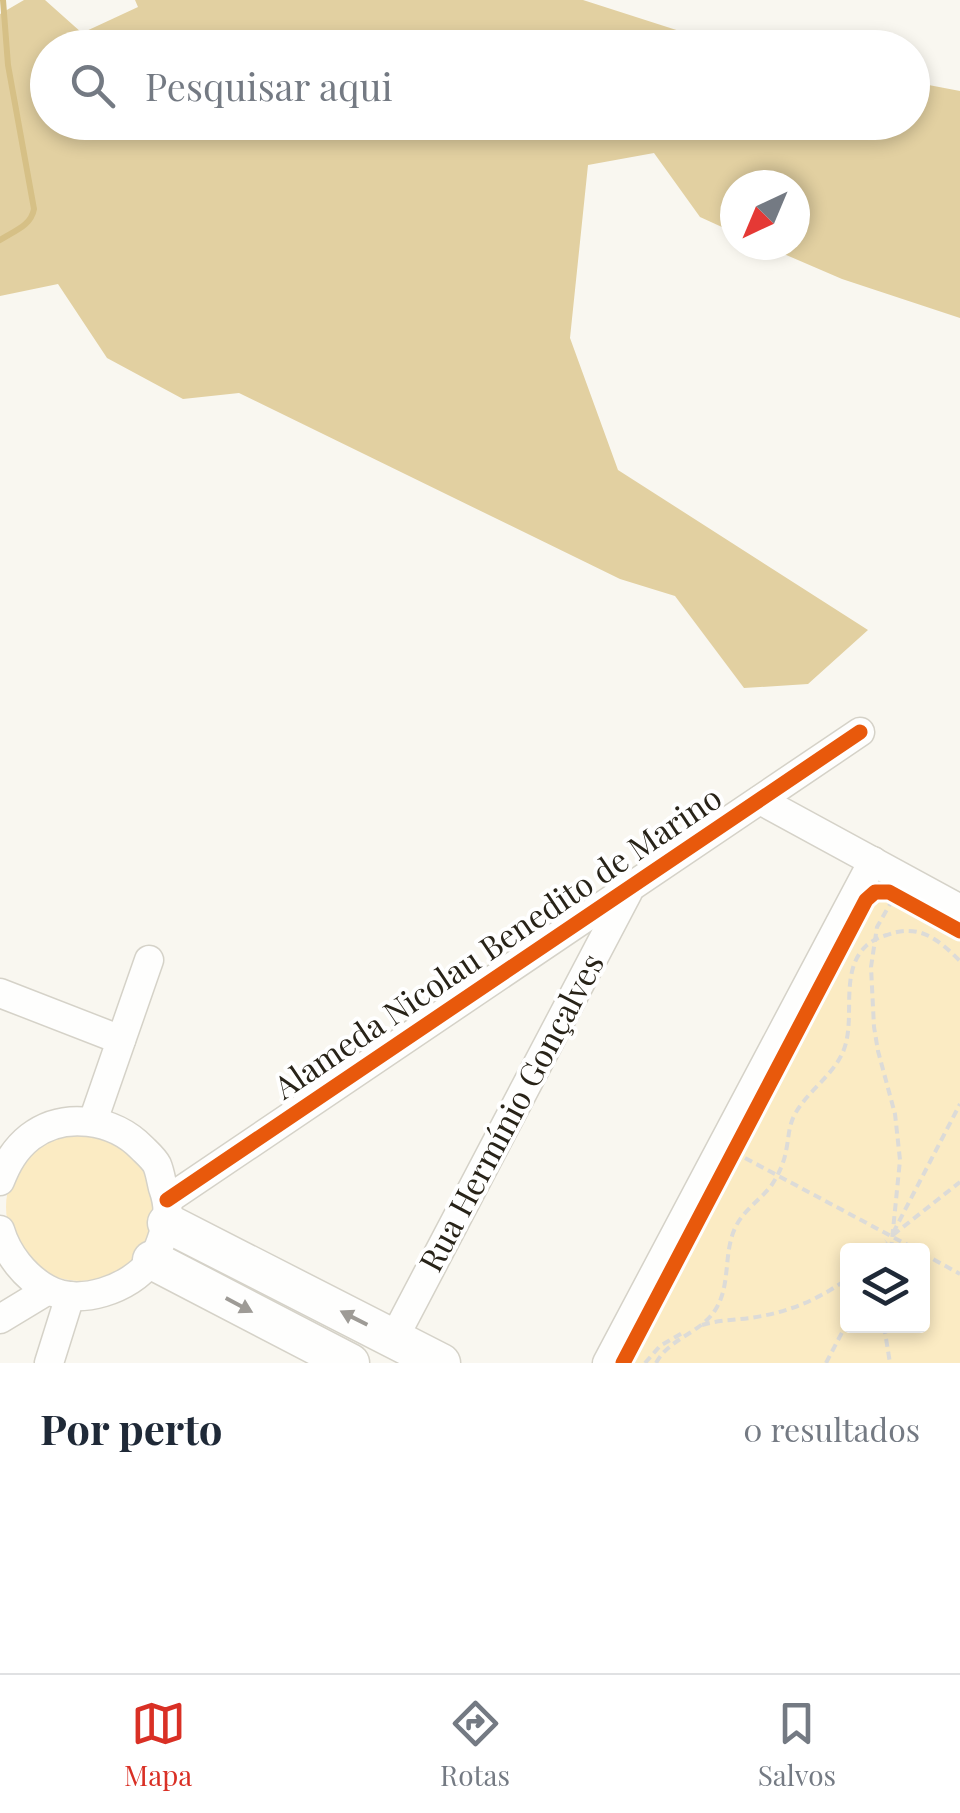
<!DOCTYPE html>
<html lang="pt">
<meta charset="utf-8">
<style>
body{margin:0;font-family:"Playfair Display",serif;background:#f6f6f7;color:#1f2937}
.controls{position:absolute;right:30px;bottom:30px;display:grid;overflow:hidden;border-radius:10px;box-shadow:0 5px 15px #0003}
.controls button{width:90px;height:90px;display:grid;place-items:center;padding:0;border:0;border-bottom:2px solid #e0e1e3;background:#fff;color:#1f2937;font:50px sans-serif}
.compass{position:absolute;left:720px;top:170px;width:90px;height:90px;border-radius:50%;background:#fff;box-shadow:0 5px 15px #0003;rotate:224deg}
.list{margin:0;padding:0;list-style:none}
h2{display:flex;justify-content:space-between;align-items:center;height:130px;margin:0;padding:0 40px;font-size:42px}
h2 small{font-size:32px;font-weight:400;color:#747a83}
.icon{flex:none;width:55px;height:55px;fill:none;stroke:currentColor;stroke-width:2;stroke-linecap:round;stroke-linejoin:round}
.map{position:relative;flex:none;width:960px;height:1363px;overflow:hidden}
.search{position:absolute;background:#fff;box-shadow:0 5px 15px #0003;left:30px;right:30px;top:30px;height:110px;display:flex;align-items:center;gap:25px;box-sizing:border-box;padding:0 35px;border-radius:55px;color:#747a83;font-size:38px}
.sheet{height:310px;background:#fff}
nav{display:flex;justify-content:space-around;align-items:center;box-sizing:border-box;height:140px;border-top:2px solid #e0e1e3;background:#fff;font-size:28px;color:#747a83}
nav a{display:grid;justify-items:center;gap:5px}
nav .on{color:#d93025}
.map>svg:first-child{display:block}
</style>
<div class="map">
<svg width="960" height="1363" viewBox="0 0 960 1363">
<rect width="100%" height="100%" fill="#f9f7f0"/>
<g fill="#fbebc3" fill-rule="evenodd">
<path d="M874,888L960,934V1363H622ZM848,1250H922V1326H848Z"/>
<circle cx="80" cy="1207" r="74"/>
</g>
<path fill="#e2d0a1" d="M24,0H45L82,33L138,7L135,0H583L720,44L739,47L48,48V122H912L913,82L960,91V318L842,279L763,245H795V185H735V233L700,217L654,153L588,165L570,338L618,470L868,630L808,684L744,688L675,596L620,579L239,393L183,399L107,358L58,284L0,296V14Z"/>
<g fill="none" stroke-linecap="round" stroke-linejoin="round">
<path stroke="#d6c086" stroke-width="6" d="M0,240C14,231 31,226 34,209L8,65L3,0"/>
<defs>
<g id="street">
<path d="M760,800L960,909"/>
<path d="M0,993L121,1040"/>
<path d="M93,1121L149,960"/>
<path d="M0,1181C7,1163 15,1149 30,1137C64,1111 114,1119 142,1148C147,1153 154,1159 157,1165C160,1172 161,1180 163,1188C167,1199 169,1213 166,1225C163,1236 158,1253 151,1261C130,1289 79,1307 47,1289C25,1277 7,1254 0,1230"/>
<path d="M167,1200L860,732"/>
<path d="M0,1319L48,1290"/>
<path d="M394,1338L628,892"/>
<path d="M49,1363L70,1296"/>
<path d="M607,1363L873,861"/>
</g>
<g id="secondary">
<path d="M167,1223L441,1363"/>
<path d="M152,1260L350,1363"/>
</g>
</defs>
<use href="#street" stroke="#d5d2c8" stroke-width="31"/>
<use href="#secondary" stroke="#d5d2c8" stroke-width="41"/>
<g stroke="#dcdbd8" stroke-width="4" stroke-dasharray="8 5" stroke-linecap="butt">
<path d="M745,1158L917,1250"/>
<path d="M893,1233L960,1104"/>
<path d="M893,1235L960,1182"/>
<path d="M876,1250L886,1241"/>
<path d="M884,1250L889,1241"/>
<path d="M891,1250L900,1160L895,1114L878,1051L874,1027L871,967L877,927L893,899"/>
<path d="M922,1253L960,1274"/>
<path d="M702,1325C718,1320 734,1320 750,1318C786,1313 819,1300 848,1278"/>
<path d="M884,1326L890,1363"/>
<path d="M645,1363L660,1346L684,1332"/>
<path d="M656,1363C670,1337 703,1333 717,1307C731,1282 723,1252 736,1226C744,1210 760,1200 771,1186C778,1176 784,1163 786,1151C789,1138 788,1127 795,1114C807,1092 831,1077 842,1054C858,1021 837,972 867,945C873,940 880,937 887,935C919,923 938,939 960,961"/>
<path d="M826,1363L848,1321"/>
</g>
<use href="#street" stroke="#fefefd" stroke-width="28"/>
<use href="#secondary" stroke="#fefefd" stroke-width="38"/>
<defs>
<g id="cycleway">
<path d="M167,1200L860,732"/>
<path d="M623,1363L866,900L875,892H889L960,931"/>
</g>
</defs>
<use href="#cycleway" stroke="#fff" stroke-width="21"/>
<use href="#cycleway" stroke="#e8590c" stroke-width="15"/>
</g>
<defs><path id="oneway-solid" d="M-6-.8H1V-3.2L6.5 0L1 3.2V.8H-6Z" transform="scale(2.5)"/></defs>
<g fill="#9e9b96">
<use href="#oneway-solid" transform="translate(239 1305) rotate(28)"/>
<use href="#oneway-solid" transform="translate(354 1318) rotate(-153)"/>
</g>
<g text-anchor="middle" stroke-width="8" stroke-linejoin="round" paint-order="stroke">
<g font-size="32" fill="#282318" stroke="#fff">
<text transform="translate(498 943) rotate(-34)" y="11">Alameda Nicolau Benedito de Marino</text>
<text transform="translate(512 1113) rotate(-62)" y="11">Rua Hermínio Gonçalves</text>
</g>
</g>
</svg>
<div class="controls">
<button><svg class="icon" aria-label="layers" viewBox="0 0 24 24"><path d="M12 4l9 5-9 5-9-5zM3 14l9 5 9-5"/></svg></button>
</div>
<svg class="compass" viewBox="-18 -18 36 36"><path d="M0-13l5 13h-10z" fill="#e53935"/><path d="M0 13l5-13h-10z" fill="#747a83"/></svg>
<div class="search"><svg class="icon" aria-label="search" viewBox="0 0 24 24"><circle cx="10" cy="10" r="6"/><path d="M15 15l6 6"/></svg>Pesquisar aqui</div>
</div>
<section class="sheet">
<h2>Por perto<small>0 resultados</small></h2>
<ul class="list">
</ul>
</section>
<nav>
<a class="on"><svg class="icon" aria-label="map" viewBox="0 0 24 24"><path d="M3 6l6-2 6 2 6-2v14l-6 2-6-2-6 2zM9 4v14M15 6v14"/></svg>Mapa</a>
<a><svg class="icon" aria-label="directions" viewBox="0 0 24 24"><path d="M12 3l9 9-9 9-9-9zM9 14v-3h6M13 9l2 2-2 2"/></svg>Rotas</a>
<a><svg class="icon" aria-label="saved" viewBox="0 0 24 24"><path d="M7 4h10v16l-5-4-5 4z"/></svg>Salvos</a>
</nav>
